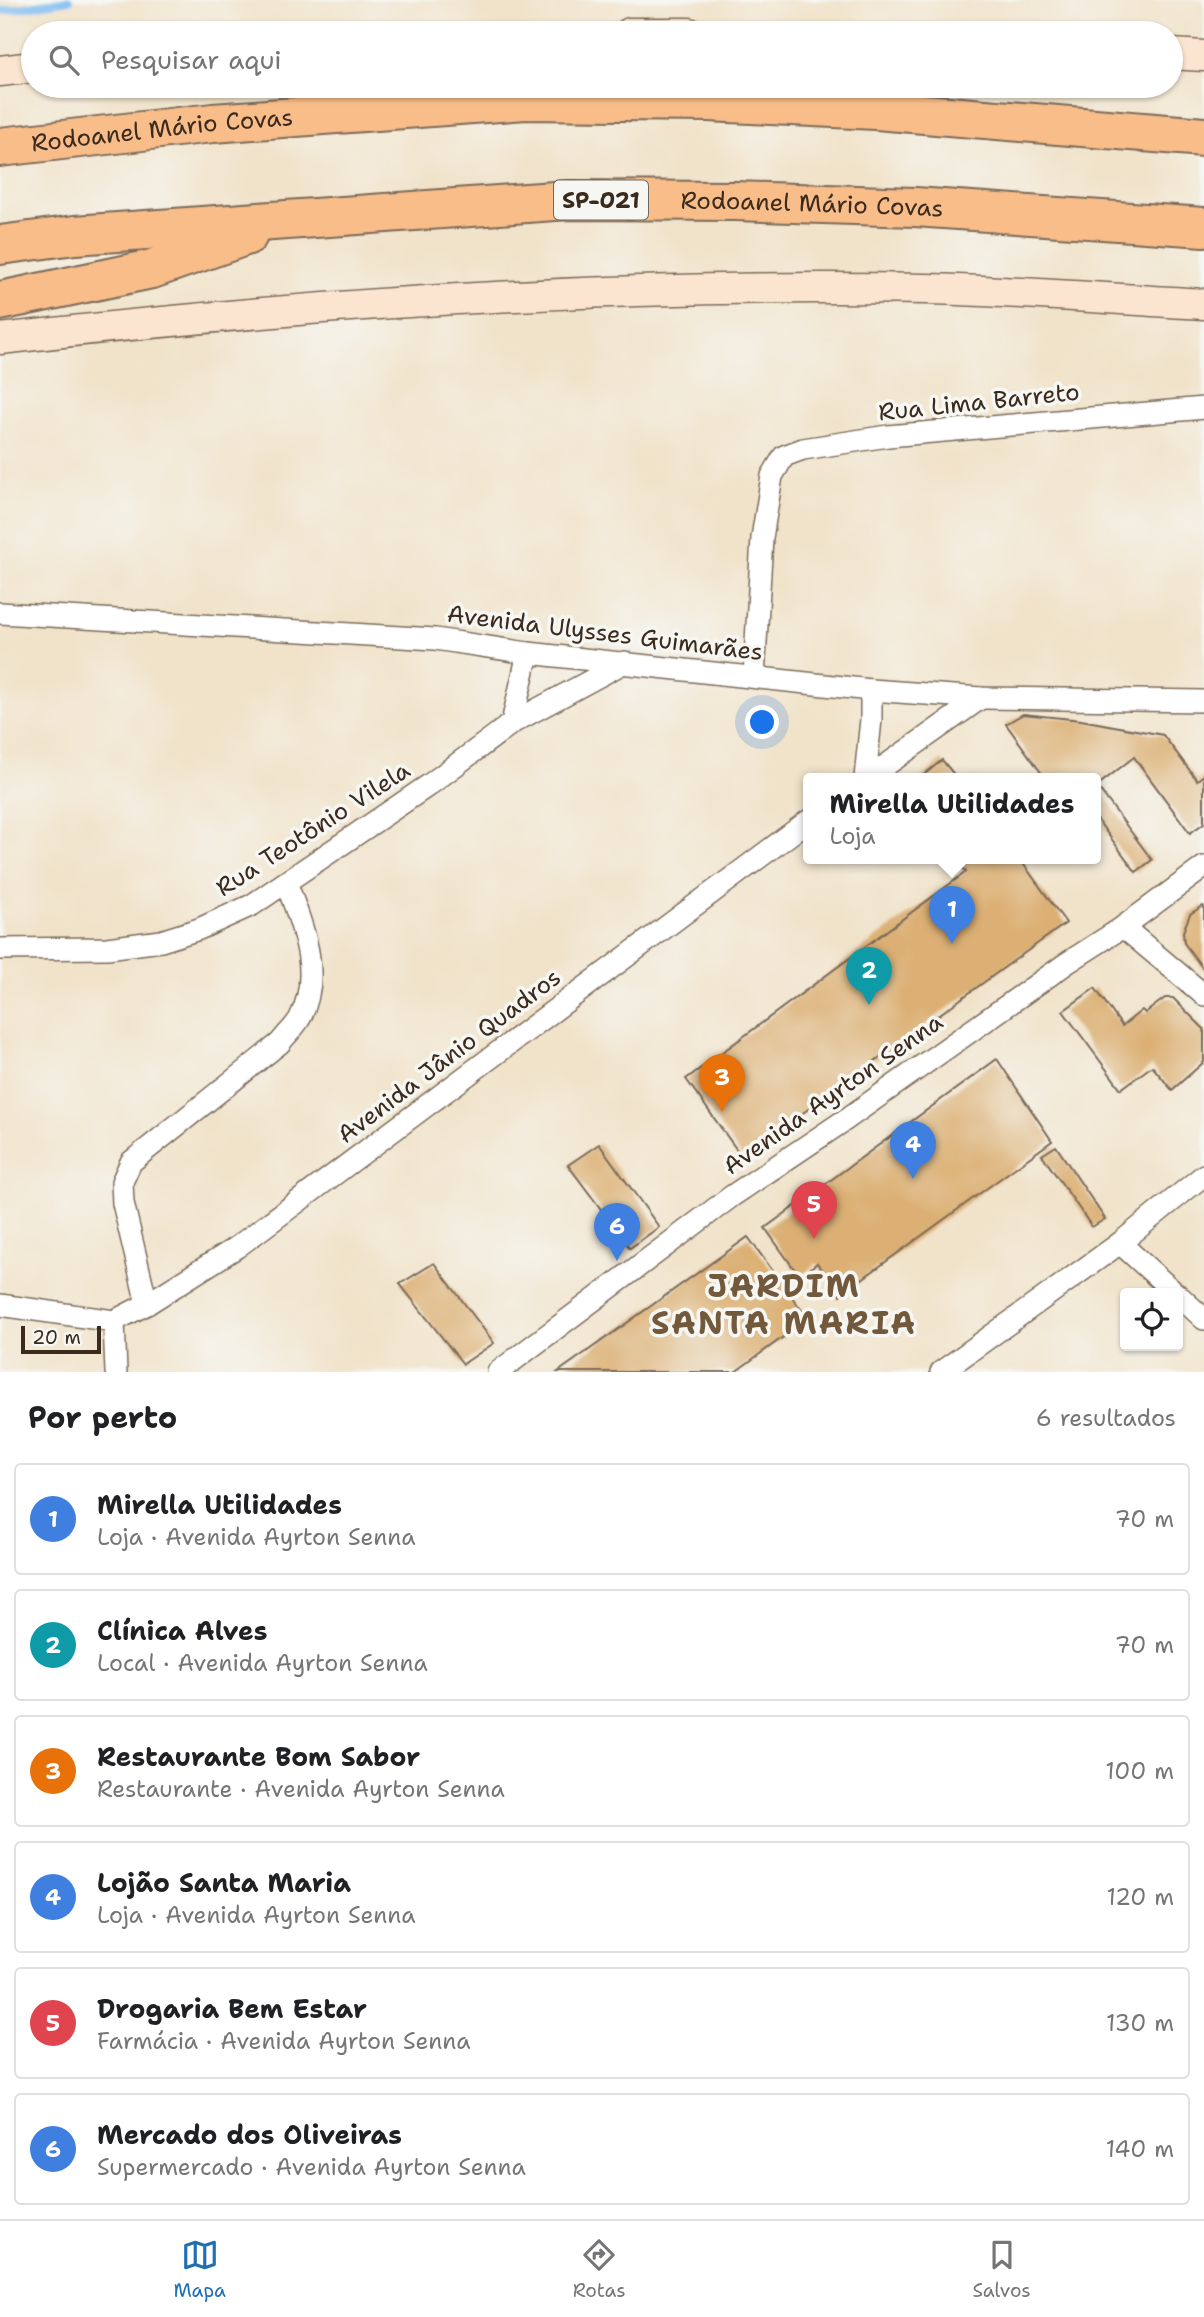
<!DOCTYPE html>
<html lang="pt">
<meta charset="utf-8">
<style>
body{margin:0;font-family:"Shantell Sans",sans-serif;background:#f6f6f6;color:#202124}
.controls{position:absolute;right:21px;bottom:21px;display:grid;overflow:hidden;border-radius:7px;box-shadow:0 2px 5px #0004}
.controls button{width:63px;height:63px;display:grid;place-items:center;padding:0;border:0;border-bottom:2px solid #e0e0e0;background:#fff;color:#202124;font:35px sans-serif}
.scale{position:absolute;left:21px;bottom:18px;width:80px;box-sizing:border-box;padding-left:7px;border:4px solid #3b2a1e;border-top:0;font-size:19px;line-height:24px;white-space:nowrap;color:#3b2a1e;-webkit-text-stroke:5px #f6f6f2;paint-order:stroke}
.you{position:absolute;left:763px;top:723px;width:24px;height:24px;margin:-18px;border:5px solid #fff;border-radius:50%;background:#1a73e8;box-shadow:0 0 0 10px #1a73e833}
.badge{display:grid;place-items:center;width:46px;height:46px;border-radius:50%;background:#1f6fb2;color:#fff;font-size:23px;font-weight:700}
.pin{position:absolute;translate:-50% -58px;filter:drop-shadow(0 2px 4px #0008)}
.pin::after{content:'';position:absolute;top:37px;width:24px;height:21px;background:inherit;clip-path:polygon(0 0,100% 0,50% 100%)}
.popup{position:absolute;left:803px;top:773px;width:298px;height:91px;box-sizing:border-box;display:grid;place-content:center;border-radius:7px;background:#fff;filter:drop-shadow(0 2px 5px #0005);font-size:23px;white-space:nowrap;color:#757577}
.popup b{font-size:26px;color:#202124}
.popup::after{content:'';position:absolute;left:50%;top:100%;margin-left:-14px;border:14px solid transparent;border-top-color:#fff}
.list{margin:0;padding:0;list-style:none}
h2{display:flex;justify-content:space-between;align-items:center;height:91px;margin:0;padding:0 28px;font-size:30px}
h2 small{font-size:23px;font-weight:400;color:#757577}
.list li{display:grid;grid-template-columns:46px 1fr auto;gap:21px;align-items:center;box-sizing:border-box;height:112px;margin:0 14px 14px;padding:0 14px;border:2px solid #e0e0e0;border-radius:7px}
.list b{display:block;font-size:26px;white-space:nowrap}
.list p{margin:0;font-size:23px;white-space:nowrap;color:#757577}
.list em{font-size:23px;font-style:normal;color:#757577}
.icon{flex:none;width:38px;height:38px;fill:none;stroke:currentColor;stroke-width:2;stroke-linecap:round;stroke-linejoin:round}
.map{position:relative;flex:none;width:1204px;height:1372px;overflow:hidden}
.search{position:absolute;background:#fff;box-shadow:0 2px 5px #0004;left:21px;right:21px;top:21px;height:77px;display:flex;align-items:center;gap:18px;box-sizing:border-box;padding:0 24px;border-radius:38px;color:#757577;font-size:26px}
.sheet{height:847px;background:#fff}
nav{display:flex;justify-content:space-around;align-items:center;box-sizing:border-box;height:98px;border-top:2px solid #e0e0e0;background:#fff;font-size:19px;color:#757577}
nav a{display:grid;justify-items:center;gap:4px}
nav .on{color:#1f6fb2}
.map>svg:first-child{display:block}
</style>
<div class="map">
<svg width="1204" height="1372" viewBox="0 0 1204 1372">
<rect width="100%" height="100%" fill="#f6f6f2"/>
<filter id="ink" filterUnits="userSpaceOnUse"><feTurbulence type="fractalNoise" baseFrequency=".0143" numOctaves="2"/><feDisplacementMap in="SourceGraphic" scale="14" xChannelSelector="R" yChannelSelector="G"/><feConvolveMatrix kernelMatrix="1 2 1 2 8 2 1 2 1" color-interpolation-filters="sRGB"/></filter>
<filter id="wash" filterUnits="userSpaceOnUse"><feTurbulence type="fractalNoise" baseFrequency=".00686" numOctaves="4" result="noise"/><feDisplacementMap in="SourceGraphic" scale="28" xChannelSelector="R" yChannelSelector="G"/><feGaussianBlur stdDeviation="1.57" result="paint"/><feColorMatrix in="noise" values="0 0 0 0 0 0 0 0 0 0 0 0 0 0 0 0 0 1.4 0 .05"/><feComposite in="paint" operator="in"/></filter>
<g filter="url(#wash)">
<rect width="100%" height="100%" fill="#f1e3ca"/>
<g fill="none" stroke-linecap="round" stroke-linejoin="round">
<path stroke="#81bdf3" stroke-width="8" d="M0,11L69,0"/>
</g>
<g id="blocks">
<g fill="#dcb075">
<path d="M1023,714L1081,720L1163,735L1197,780L1204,775V823L1190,833L1134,757L1097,786L1152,860L1136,872L1096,818V778H1045L1006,724Z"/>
<path d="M942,760L957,778H920Z"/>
<path d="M955,858H1019L1066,923L742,1157L686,1079L966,872Z"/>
<path d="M1203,906L1204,907V970L1184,943L1183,932L1190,914Z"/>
<path d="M1095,988L1122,1026L1142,1010L1145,1013L1165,998H1173L1204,1029V1062L1172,1090L1152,1066L1121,1089L1063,1011Z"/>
<path d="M997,1059L1052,1141L840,1295L817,1263L800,1277L765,1228Z"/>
<path d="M599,1144L659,1227L630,1248L568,1165Z"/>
<path d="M1056,1146L1105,1219L1092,1227L1042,1155Z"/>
<path d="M748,1237L808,1319L735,1372H558Z"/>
<path d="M434,1263L494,1343L463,1364L400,1284Z"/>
</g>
</g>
</g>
<g filter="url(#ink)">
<use href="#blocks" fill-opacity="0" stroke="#7b6b5a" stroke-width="2"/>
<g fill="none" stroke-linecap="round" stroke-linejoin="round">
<defs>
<g id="street">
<path d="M0,613L435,639L528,653L871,690L981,698L1204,701"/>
<path d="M754,677L762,538L772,476L784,456L803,449L888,436L1204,408"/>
<path d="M512,723L528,653"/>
<path d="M865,778L871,719V690"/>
<path d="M868,778L981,698"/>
<path d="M1123,927L1204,995"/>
<path d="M0,949L107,948L161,941L199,929L252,905L429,785L512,723L625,662"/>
<path d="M1120,1243L1175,1293"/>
<path d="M1178,1295L1204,1319"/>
<path d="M147,1304L123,1203L122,1182L131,1162L280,1043C286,1035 295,1027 300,1018C323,973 302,926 286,882"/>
<path d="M0,1305L114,1321"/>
<path d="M114,1321L147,1304L237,1247L808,821"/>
<path d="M114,1321L116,1372"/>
<path d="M498,1372L732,1196L848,1118L1067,963L1123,927L1204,867"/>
<path d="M941,1372L1120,1243L1204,1175"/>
</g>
<g id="secondary">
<path d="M630,33H689"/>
<path d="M1171,54L1204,56"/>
<path d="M0,71L33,67"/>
<path d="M0,339C307,304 616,283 926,289C1018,291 1111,299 1204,304"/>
</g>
<g id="highway">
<path id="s1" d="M0,147L213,123L526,100L708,102L876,110L1204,137"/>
<path id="s2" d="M0,245L75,235L569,200L735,201L915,207L1204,227"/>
<path d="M0,301L152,269L248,235"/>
</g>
</defs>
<use href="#street" stroke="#7b6b5a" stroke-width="24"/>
<use href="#secondary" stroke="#7b6b5a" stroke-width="33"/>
<use href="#highway" stroke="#7b6b5a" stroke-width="42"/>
<use href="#street" stroke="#fff" stroke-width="21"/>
<use href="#secondary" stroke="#fce5d0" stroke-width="30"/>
<use href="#highway" stroke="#f8bd89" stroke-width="38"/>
</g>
</g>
<g text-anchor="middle" stroke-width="7" stroke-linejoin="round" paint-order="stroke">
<rect fill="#f6f6f2" stroke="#73675e" stroke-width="2" x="554" y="180.5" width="94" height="39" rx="5"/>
<g font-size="23" font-weight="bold" fill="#3b2a1e">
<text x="601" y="208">SP-021</text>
</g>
<g font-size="24" fill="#3b2a1e" stroke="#f6f6f2">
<text dy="8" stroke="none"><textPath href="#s1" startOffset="163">Rodoanel Mário Covas</textPath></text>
<text dy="8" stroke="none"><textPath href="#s2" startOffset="814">Rodoanel Mário Covas</textPath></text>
<text transform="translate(979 402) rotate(-6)" y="8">Rua Lima Barreto</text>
<text transform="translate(605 633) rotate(7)" y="8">Avenida Ulysses Guimarães</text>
<text transform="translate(313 829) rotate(-33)" y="8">Rua Teotônio Vilela</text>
<text transform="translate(449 1056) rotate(-37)" y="8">Avenida Jânio Quadros</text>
<text transform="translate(833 1094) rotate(-35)" y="8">Avenida Ayrton Senna</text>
</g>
<g font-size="32" font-weight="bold" letter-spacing="2" fill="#73593c" stroke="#f6f6f2">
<text x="784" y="1297">JARDIM<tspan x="784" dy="37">SANTA MARIA</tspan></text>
</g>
</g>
</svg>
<div class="controls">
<button><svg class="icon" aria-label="locate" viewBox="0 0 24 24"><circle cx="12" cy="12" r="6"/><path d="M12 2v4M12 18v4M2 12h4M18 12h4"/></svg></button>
</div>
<div class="scale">20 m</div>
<div class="you"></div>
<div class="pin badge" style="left:952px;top:944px;background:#3f7fe0">1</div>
<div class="popup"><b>Mirella Utilidades</b>Loja</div>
<div class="pin badge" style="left:869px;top:1005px;background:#0f9aa8">2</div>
<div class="pin badge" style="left:722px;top:1112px;background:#e8710a">3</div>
<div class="pin badge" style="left:913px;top:1179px;background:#3f7fe0">4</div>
<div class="pin badge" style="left:814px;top:1239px;background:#e0444e">5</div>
<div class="pin badge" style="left:617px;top:1261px;background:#3f7fe0">6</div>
<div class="search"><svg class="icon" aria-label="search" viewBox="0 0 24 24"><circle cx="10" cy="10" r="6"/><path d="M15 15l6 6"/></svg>Pesquisar aqui</div>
</div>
<section class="sheet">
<h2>Por perto<small>6 resultados</small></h2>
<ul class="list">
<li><span class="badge" style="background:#3f7fe0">1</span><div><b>Mirella Utilidades</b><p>Loja · Avenida Ayrton Senna</p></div><em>70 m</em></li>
<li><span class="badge" style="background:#0f9aa8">2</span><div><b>Clínica Alves</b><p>Local · Avenida Ayrton Senna</p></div><em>70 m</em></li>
<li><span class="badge" style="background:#e8710a">3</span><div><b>Restaurante Bom Sabor</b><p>Restaurante · Avenida Ayrton Senna</p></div><em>100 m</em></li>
<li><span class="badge" style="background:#3f7fe0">4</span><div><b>Lojão Santa Maria</b><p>Loja · Avenida Ayrton Senna</p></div><em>120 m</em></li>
<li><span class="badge" style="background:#e0444e">5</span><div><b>Drogaria Bem Estar</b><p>Farmácia · Avenida Ayrton Senna</p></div><em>130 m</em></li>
<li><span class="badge" style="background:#3f7fe0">6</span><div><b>Mercado dos Oliveiras</b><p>Supermercado · Avenida Ayrton Senna</p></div><em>140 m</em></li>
</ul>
</section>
<nav>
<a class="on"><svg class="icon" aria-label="map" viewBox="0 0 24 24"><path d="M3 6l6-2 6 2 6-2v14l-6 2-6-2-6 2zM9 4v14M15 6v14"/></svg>Mapa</a>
<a><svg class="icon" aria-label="directions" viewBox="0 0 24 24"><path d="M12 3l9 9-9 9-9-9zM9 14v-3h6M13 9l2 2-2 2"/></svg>Rotas</a>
<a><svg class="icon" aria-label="saved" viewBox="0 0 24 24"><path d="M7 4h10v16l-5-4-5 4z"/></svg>Salvos</a>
</nav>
